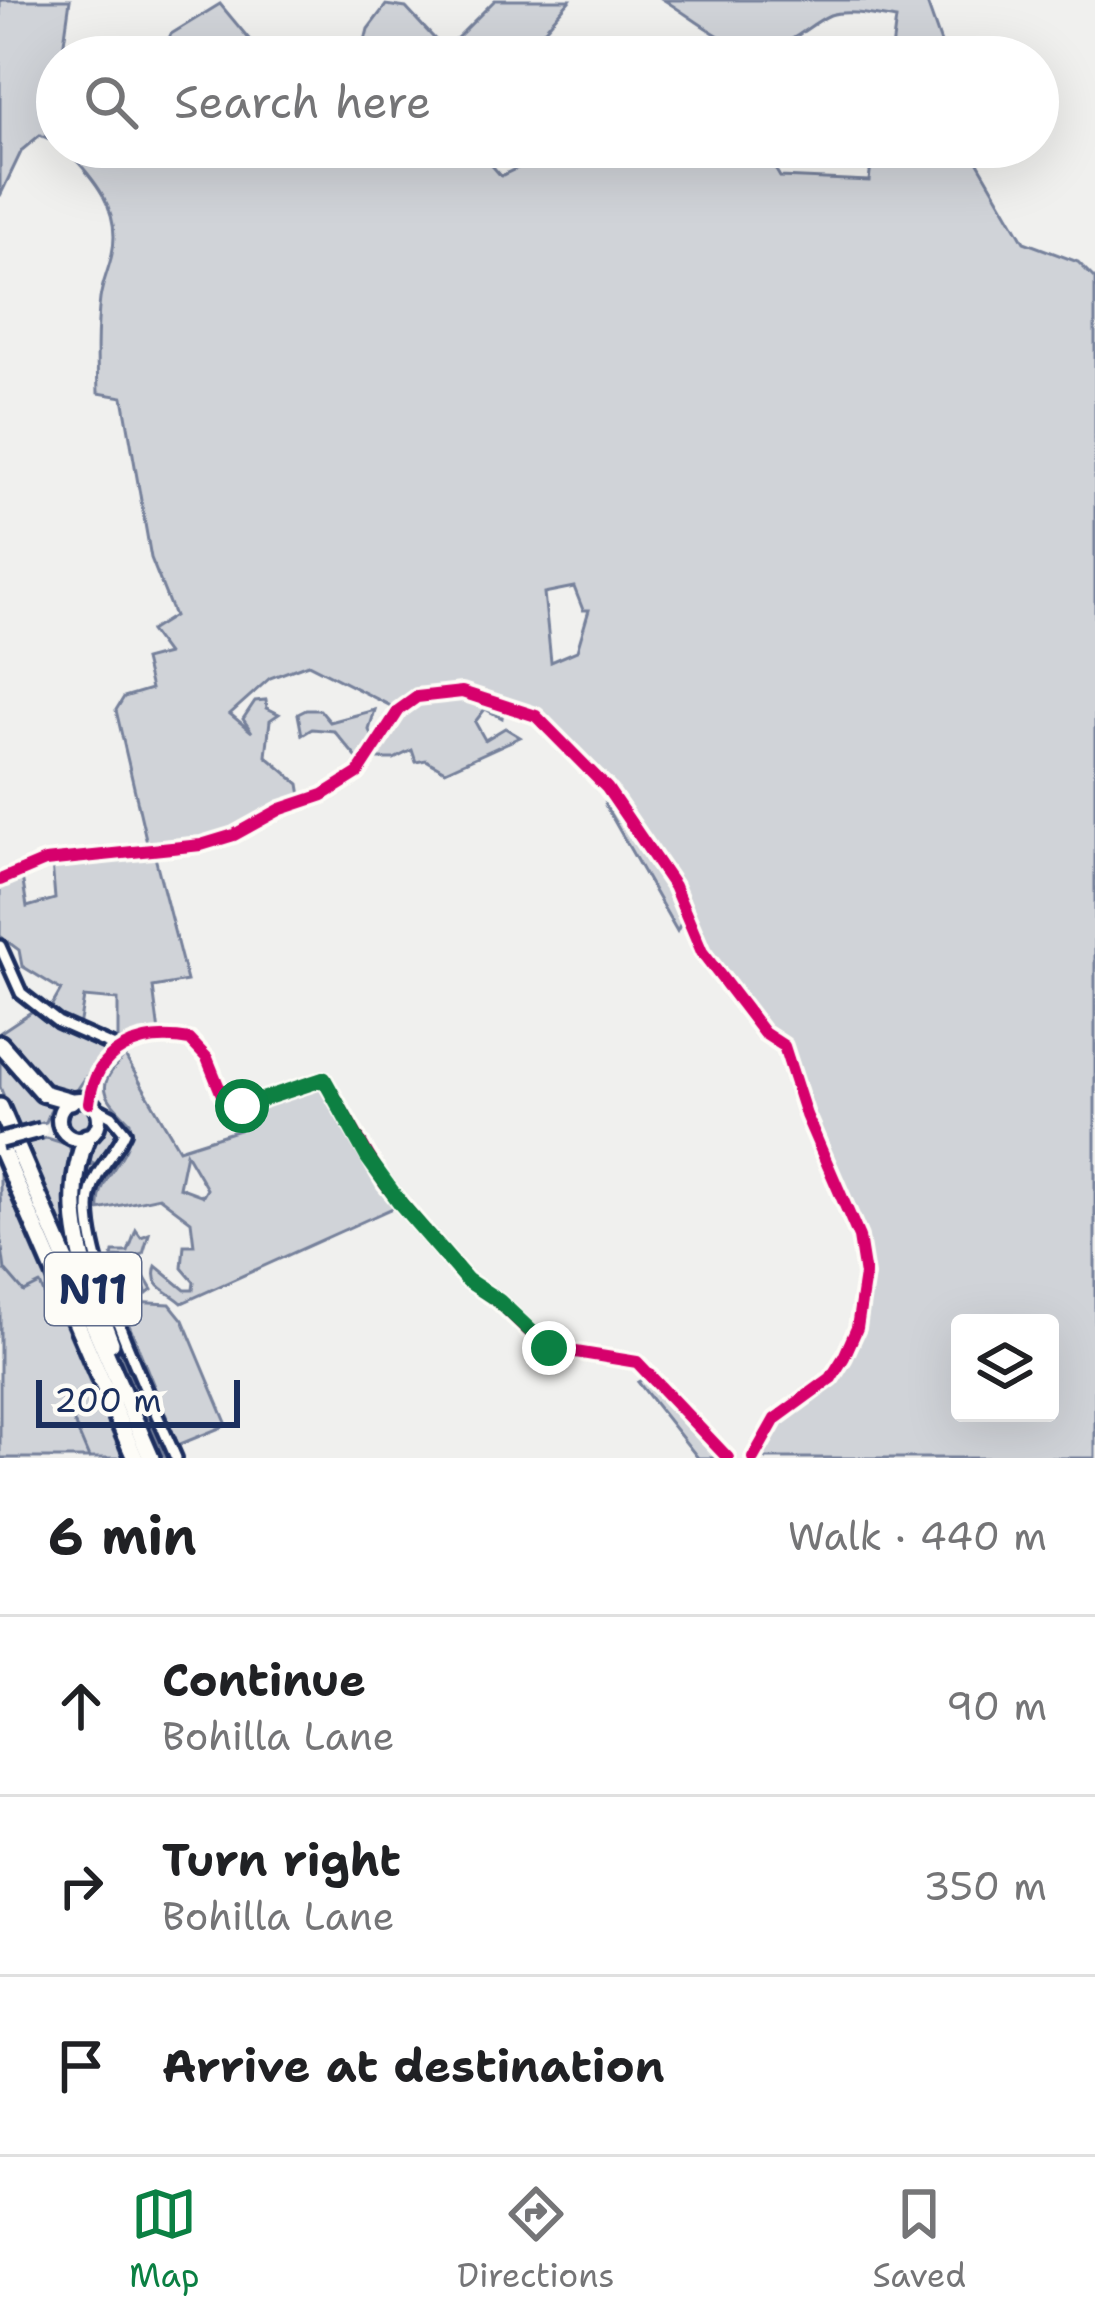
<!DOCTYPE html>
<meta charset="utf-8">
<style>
body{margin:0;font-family:"Shantell Sans",sans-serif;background:#f6f6f6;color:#202124}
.controls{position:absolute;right:36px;bottom:36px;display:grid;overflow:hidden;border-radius:12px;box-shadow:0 12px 48px #0002}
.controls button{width:108px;height:108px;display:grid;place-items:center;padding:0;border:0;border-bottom:3px solid #e0e0e0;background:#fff;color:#202124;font:60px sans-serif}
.scale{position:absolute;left:36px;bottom:30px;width:204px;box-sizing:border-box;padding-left:12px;border:6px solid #1b2f5e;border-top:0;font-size:33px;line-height:42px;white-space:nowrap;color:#1b2f5e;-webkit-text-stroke:9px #fdfcf7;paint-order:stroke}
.stop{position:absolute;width:36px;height:36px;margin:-27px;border:9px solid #0b8043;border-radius:50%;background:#fff}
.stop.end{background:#0b8043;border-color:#fff;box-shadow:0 3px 12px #0008}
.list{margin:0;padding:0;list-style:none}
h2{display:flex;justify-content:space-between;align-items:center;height:156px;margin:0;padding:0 48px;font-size:51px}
h2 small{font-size:39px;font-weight:400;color:#757577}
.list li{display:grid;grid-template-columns:78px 1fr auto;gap:36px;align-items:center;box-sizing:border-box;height:180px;padding:0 48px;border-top:3px solid #e0e0e0}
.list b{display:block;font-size:45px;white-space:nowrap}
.list p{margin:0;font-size:39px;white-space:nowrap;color:#757577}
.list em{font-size:39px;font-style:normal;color:#757577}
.icon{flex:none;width:66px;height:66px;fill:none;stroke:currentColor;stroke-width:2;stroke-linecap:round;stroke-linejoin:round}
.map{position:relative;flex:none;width:1095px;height:1458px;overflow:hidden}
.search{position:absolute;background:#fff;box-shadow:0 12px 48px #0002;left:36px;right:36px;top:36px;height:132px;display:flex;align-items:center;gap:30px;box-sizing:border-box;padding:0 42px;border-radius:66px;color:#757577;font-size:45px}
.sheet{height:696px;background:#fff}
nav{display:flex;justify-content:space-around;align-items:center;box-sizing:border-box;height:168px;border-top:3px solid #e0e0e0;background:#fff;font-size:33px;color:#757577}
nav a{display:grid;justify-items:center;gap:6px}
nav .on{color:#0b8043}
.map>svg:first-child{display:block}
</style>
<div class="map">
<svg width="1095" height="1458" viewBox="0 0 1095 1458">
<rect width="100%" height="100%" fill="#f0f0ee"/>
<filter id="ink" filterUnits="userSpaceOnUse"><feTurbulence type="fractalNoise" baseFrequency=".00833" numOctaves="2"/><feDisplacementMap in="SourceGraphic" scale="24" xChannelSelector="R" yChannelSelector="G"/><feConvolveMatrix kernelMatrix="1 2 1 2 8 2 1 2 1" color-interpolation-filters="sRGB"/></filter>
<g filter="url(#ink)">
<g fill="#d0d3d8" stroke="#76819b" stroke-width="3" fill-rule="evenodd">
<path d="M0,0H70L62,57H57V142L40,135L22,150L0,196Z"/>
<path d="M495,0H570L521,57H361L368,29L386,5L406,8L445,50Z"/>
<path d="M664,0H926L946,57H891L896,19C877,16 848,9 830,15C807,25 781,55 754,50C721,43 692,17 664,0Z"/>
<path d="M220,4L264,57H160L171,34Z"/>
<path d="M64,147H476L501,176C578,135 688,135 770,160L780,177L869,181L873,147H969L1024,242L1078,262L1095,279V1458H750L767,1430L821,1386L857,1328L863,1251L787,1051C742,1015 711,965 685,915L677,931L605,805L607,788L536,716L503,709L502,718L485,709L475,722L485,740L505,728L520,737L445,771L426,760L416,762L412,750L394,759H372L399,713L434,692L399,710L308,664L270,678L230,714L252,732L243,719L255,701L266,700L267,708L279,714L270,720L266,756L299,784L301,796C262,823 196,856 147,843L116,710L124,697L151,689L144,660L167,654L150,631L174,616L151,558L123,397L98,393C97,362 96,331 100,299C102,283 109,269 112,254C122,209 93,177 64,147ZM574,587L583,610H589L577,651L551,662L544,593ZM960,1323H1050V1413H960Z"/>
<path d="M306,710H320L330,722L375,710L369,730L374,741L362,764L334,731L312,729L302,735L298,714Z"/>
<path d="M154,853L187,981L153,987L159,1033L118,1040V1000L84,997L79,1027L50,1009L61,990L22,966L19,950L0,936V882L21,870L27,907L55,899L52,862Z"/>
<path d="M37,1008L106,1048L77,1090C43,1096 18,1059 1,1032Z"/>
<path d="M0,1051L53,1104L46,1122L18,1130L0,1087Z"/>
<path d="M125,1056L179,1149L239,1130L229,1108L265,1106L325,1086L368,1166L397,1206L182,1303C168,1290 149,1288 156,1266L185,1290H193L194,1282L182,1268L184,1245H194L191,1221L159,1197L99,1210C96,1174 136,1157 130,1122C103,1095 94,1087 125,1056ZM186,1153L207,1189L203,1196L179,1187Z"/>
<circle cx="78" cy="1119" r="13"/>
<path d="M113,1124L119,1134L98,1165L84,1158L105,1125Z"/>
<path d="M47,1138L69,1145L73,1159L68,1192L99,1321L22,1143Z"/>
<path d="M84,1161L96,1167C68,1237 145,1387 171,1458H165C131,1378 65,1248 84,1161Z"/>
<path d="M0,1173L123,1458H0Z"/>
<path d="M136,1230L141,1237L149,1234L143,1254L133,1257L152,1290L147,1294L130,1258L112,1257L113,1252H128Z"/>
<path d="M129,1302L170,1304L183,1320L227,1425L178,1445L127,1320Z"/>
<path d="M647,1377L733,1458H698L638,1382Z"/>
</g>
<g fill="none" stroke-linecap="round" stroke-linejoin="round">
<g stroke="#6f7b97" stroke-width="3">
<path d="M0,1198V1220"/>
<path d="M0,1234L5,1270L24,1292L40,1284L45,1296"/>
<path d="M53,1393L65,1401L89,1458"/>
</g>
<defs>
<g id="minor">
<path d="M0,880L45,861L201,845L234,835L281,809L323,795L358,773L399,710L417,697L462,692L536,716L607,788L674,886L702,952L764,1033L784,1046L806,1115L859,1237L865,1275L857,1328L844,1357L831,1378L775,1419L753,1458"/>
<path d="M0,946L21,993L58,1022L117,1048"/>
<path d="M89,1103C95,1049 140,1031 190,1040L207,1058L222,1095L242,1106L324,1079L385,1184L466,1279L499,1302L545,1347L637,1362L728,1458"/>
<path d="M93,1106L112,1116L125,1132C115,1155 95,1169 90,1196C80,1255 151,1400 176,1458"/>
</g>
<circle id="major" cx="79" cy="1119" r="20"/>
<g id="highway">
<path d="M0,1044L43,1093L71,1101"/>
<path d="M0,1107L151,1458"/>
<path d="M87,1137C58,1203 86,1279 111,1343"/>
<path d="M0,1146L135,1458"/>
</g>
</defs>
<use href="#minor" stroke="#1b2f5e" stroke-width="18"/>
<use href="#major" stroke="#1b2f5e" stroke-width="21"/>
<use href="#highway" stroke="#1b2f5e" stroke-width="24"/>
<use href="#minor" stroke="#fdfcf7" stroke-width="9"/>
<use href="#major" stroke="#fdfcf7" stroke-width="12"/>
<use href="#highway" stroke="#fdfcf7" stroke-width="15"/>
<defs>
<path id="major-bridge" d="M0,1141L41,1130"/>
</defs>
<use href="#major-bridge" stroke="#1b2f5e" stroke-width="21" stroke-linecap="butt"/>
<use href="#major-bridge" stroke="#fdfcf7" stroke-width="12"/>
<defs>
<g id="cycleway">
<path d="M0,880L45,861L201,845L234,835L281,809L323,795L358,773L399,710L417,697L462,692L536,716L607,788L674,886L702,952L764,1033L784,1046L806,1115L859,1237L865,1275L857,1328L844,1357L831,1378L775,1419L753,1458"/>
<path d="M89,1103C95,1049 140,1031 190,1040L207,1058L222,1095L242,1106L324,1079L385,1184L466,1279L499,1302L545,1347L637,1362L728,1458"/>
</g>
</defs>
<use href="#cycleway" stroke="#fdfcf7" stroke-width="20"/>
<use href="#cycleway" stroke="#d6006c" stroke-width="12"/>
</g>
</g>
<g fill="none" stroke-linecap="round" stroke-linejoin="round" filter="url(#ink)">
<path stroke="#0b8043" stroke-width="15" d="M242,1106L324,1079L367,1157L401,1204L467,1280L499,1301L549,1348"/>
</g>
<g text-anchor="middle" stroke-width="9" stroke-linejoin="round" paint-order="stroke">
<rect fill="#fdfcf7" stroke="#5f6c8c" stroke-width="3" x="45" y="1253" width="96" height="72" rx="9"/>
<g font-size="42" font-weight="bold" fill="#1b2f5e">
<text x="93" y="1304">N11</text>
</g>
</g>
</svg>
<div class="controls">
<button><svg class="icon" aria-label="layers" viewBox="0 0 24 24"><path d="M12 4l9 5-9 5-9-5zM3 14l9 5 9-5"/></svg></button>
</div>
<div class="scale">200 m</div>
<div class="stop" style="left:242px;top:1106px"></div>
<div class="stop end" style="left:549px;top:1348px"></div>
<div class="search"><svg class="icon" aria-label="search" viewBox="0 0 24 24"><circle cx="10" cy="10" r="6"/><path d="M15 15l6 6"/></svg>Search here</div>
</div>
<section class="sheet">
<h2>6 min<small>Walk · 440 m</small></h2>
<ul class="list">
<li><svg class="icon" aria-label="ahead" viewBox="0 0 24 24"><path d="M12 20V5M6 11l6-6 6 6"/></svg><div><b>Continue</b><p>Bohilla Lane</p></div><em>90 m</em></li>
<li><svg class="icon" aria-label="right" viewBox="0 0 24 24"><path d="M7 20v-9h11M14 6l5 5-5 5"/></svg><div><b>Turn right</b><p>Bohilla Lane</p></div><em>350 m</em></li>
<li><svg class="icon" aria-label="arrive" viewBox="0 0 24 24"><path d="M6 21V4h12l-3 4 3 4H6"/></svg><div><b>Arrive at destination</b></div></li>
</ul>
</section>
<nav>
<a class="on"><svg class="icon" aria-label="map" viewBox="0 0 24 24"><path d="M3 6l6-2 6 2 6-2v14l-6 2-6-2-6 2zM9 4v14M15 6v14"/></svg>Map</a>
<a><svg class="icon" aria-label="directions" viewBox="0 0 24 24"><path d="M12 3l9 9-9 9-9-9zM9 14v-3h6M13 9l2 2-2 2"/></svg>Directions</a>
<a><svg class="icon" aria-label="saved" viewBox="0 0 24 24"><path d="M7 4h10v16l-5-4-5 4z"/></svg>Saved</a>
</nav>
